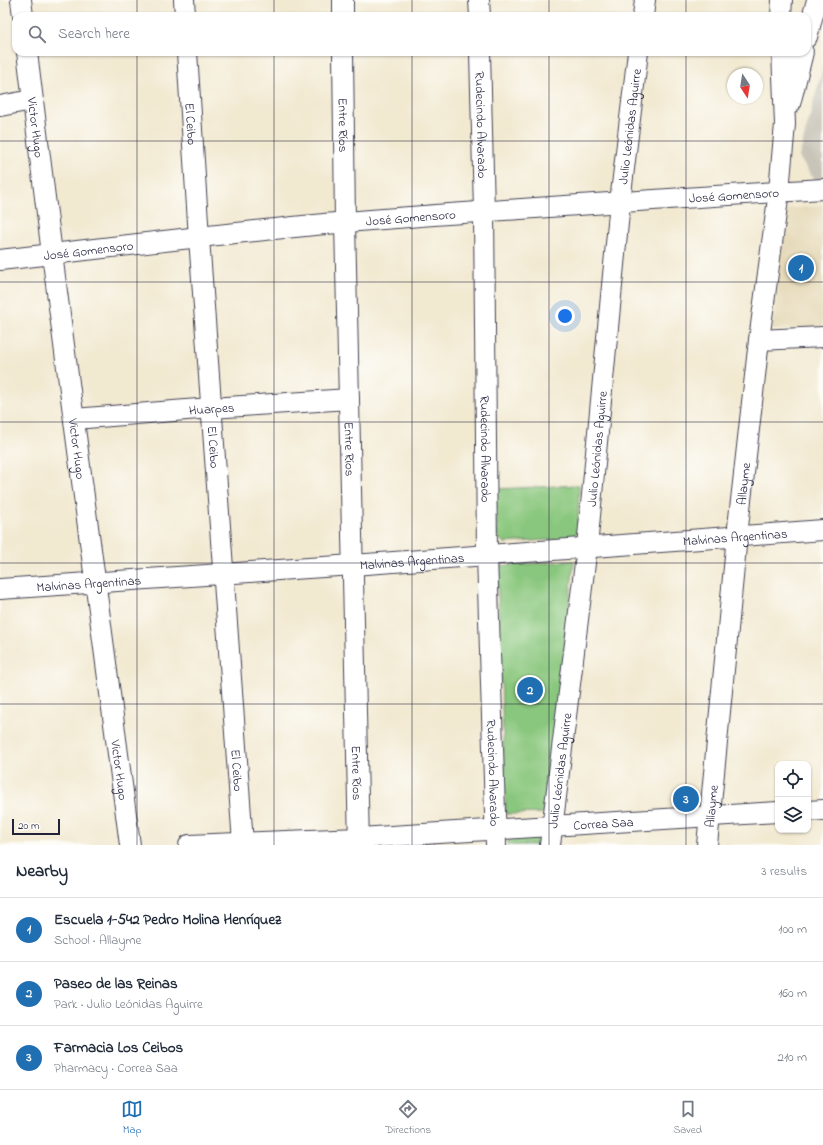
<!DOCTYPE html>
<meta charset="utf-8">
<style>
body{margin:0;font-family:"Indie Flower",sans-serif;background:#f2f2f3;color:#1f2937}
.controls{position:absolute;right:12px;bottom:12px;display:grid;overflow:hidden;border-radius:8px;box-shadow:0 1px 3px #0004}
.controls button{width:36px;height:36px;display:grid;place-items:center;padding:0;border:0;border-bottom:1px solid #e0e1e3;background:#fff;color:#1f2937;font:20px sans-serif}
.compass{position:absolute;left:727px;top:68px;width:36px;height:36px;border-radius:50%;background:#fff;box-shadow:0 1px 3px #0004;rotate:168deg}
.scale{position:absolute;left:12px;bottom:10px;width:48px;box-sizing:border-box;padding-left:4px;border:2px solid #22223b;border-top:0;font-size:11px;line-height:14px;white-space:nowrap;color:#22223b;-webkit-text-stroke:3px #fdfcf7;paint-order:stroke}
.you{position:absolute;left:565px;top:316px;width:14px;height:14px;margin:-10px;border:3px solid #fff;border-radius:50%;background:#1a73e8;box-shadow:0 0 0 6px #1a73e833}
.badge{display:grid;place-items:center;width:26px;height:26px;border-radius:50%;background:#1f6fb2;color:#fff;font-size:13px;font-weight:700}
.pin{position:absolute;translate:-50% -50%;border:2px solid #fff;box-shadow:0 1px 4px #0006}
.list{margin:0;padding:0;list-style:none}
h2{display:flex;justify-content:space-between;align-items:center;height:52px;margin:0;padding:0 16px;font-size:17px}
h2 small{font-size:13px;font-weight:400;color:#747a83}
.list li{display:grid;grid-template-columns:26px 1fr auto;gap:12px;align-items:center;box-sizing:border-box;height:64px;padding:0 16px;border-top:1px solid #e0e1e3}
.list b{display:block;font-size:15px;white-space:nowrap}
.list p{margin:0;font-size:13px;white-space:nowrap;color:#747a83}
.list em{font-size:13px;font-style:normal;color:#747a83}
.icon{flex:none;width:22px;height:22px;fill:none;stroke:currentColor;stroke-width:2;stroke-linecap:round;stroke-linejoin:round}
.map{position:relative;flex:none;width:823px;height:845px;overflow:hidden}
.search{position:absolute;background:#fff;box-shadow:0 1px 3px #0004;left:12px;right:12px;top:12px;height:44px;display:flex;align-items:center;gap:10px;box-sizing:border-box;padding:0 14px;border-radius:12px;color:#747a83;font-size:15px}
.sheet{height:244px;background:#fff}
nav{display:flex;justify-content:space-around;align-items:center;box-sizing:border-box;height:56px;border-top:1px solid #e0e1e3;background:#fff;font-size:11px;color:#747a83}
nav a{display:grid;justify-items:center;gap:2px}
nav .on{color:#1f6fb2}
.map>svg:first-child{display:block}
</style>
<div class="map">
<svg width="823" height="845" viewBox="0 0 823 845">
<rect width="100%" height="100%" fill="#fdfcf7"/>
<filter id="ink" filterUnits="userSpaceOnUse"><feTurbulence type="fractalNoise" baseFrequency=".025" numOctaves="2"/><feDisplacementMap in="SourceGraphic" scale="8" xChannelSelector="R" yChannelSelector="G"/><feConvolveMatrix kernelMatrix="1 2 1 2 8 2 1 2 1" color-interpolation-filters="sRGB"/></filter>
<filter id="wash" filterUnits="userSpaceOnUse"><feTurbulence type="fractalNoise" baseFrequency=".012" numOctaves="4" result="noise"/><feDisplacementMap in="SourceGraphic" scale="16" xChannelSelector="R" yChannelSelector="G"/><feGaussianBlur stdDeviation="0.9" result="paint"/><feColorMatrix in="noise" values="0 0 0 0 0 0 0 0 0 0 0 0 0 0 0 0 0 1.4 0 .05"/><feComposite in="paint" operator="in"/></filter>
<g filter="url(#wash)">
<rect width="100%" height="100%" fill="#f2e9d1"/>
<path fill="#e6daba" d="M823,205V327L772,330L786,209Z"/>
<path fill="#c8c4b8" d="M823,67V179L814,180L799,157Z"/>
<g fill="#8ac77e" stroke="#56745c">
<path d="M579,485L578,530L574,538L504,543L497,536L496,489Z"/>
<path d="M574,561L546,813L506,814L497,566Z"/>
<path d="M544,835L543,845H508V838Z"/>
</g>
</g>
<g filter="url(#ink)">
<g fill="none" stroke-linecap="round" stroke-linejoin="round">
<defs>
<g id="minor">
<path d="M21,0L23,16"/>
<path d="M184,0L185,16"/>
<path d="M343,0V16"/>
<path d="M479,0L480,16"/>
<path d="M643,16L645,0"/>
<path d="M781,16L782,0"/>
<path d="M807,37L817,0"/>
<path id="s1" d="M27,52L52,254L130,845"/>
<path id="s2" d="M187,52L199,238L243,843"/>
<path id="s3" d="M343,52L345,223L359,845"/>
<path id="s4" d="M480,52L484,211L487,555L496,845"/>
<path d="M790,104L803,52"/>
<path d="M0,106L32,100"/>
<path id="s5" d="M0,260C115,247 231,232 347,222C505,209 664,199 823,189"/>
<path d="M759,340L823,337"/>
<path id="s6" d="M74,419L211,408L349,399"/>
<path id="s7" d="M0,589L353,565L823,530"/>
<path d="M808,811L823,810"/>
<path id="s8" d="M189,845L359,838L778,812"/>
<path id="s9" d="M550,845L587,547L620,202L638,52"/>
<path id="s10" d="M707,845L737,536L759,340L779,191L785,124L782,52"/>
</g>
</defs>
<use href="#minor" stroke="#414052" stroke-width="22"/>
<use href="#minor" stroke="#fff" stroke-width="20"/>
</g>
</g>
<path fill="none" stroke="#22223b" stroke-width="1" stroke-opacity="0.55" d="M137,0V16M274,0V16M412,0V16M549,0V16M686,0V16M137,52V845M274,52V845M412,52V845M549,52V845M686,52V845M0,141H823M0,282H823M0,422H823M0,563H823M0,704H823"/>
<g text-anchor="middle" stroke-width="3" stroke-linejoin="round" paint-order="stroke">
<g font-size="13" fill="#22223b" stroke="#fdfcf7">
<text dy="5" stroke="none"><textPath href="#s2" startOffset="72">El Ceibo</textPath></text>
<text dy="5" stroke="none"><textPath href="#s3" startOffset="73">Entre Ríos</textPath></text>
<text dy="5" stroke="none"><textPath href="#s4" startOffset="73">Rudecindo Alvarado</textPath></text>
<text dy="5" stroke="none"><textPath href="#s9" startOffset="723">Julio Leónidas Aguirre</textPath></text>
<text dy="5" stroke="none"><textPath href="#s1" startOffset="76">Victor Hugo</textPath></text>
<text dy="5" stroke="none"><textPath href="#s5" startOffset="737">José Gomensoro</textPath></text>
<text dy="5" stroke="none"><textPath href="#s5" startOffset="413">José Gomensoro</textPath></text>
<text dy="5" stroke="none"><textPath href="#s5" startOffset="89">José Gomensoro</textPath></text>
<text dy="5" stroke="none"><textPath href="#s6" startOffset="138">Huarpes</textPath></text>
<text dy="5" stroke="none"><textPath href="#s2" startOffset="396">El Ceibo</textPath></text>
<text dy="5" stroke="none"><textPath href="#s1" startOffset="400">Victor Hugo</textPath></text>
<text dy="5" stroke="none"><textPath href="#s3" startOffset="397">Entre Ríos</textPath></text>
<text dy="5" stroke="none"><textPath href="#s4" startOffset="397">Rudecindo Alvarado</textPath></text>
<text dy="5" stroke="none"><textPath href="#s9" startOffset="399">Julio Leónidas Aguirre</textPath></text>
<text dy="5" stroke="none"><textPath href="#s10" startOffset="363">Allayme</textPath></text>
<text dy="5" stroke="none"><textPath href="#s7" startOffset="737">Malvinas Argentinas</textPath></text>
<text dy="5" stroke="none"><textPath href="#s7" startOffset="413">Malvinas Argentinas</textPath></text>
<text dy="5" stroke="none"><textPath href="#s7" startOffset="89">Malvinas Argentinas</textPath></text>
<text dy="5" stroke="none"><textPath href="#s1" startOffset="724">Victor Hugo</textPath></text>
<text dy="5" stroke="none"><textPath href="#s2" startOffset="720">El Ceibo</textPath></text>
<text dy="5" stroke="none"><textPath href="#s9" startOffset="75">Julio Leónidas Aguirre</textPath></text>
<text dy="5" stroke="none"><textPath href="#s3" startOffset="721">Entre Ríos</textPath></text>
<text dy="5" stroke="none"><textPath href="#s4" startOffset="721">Rudecindo Alvarado</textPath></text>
<text dy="5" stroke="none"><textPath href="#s10" startOffset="39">Allayme</textPath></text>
<text dy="5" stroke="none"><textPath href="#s8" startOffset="415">Correa Saa</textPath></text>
</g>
</g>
</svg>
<div class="controls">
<button><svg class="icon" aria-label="locate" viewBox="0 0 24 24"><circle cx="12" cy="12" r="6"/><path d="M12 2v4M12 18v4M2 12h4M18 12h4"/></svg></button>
<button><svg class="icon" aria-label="layers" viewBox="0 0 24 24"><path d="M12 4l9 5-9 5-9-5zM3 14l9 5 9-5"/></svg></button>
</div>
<svg class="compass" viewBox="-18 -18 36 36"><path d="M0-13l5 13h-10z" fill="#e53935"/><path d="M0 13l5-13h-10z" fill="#747a83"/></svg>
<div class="scale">20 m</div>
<div class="you"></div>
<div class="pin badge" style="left:801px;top:268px">1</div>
<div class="pin badge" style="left:530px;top:690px">2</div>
<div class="pin badge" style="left:686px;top:799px">3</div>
<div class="search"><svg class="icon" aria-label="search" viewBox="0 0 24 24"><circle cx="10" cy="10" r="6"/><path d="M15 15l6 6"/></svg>Search here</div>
</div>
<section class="sheet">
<h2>Nearby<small>3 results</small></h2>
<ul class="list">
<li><span class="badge">1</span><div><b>Escuela 1-542 Pedro Molina Henríquez</b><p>School · Allayme</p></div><em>100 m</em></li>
<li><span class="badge">2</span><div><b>Paseo de las Reinas</b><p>Park · Julio Leónidas Aguirre</p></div><em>160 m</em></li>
<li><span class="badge">3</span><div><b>Farmacia Los Ceibos</b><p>Pharmacy · Correa Saa</p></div><em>210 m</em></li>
</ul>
</section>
<nav>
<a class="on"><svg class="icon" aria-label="map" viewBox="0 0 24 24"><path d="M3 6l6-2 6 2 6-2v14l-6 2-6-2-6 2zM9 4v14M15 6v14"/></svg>Map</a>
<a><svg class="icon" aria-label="directions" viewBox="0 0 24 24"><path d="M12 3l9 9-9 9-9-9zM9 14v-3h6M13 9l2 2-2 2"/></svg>Directions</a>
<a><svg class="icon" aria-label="saved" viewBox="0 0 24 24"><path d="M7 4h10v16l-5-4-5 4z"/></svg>Saved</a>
</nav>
